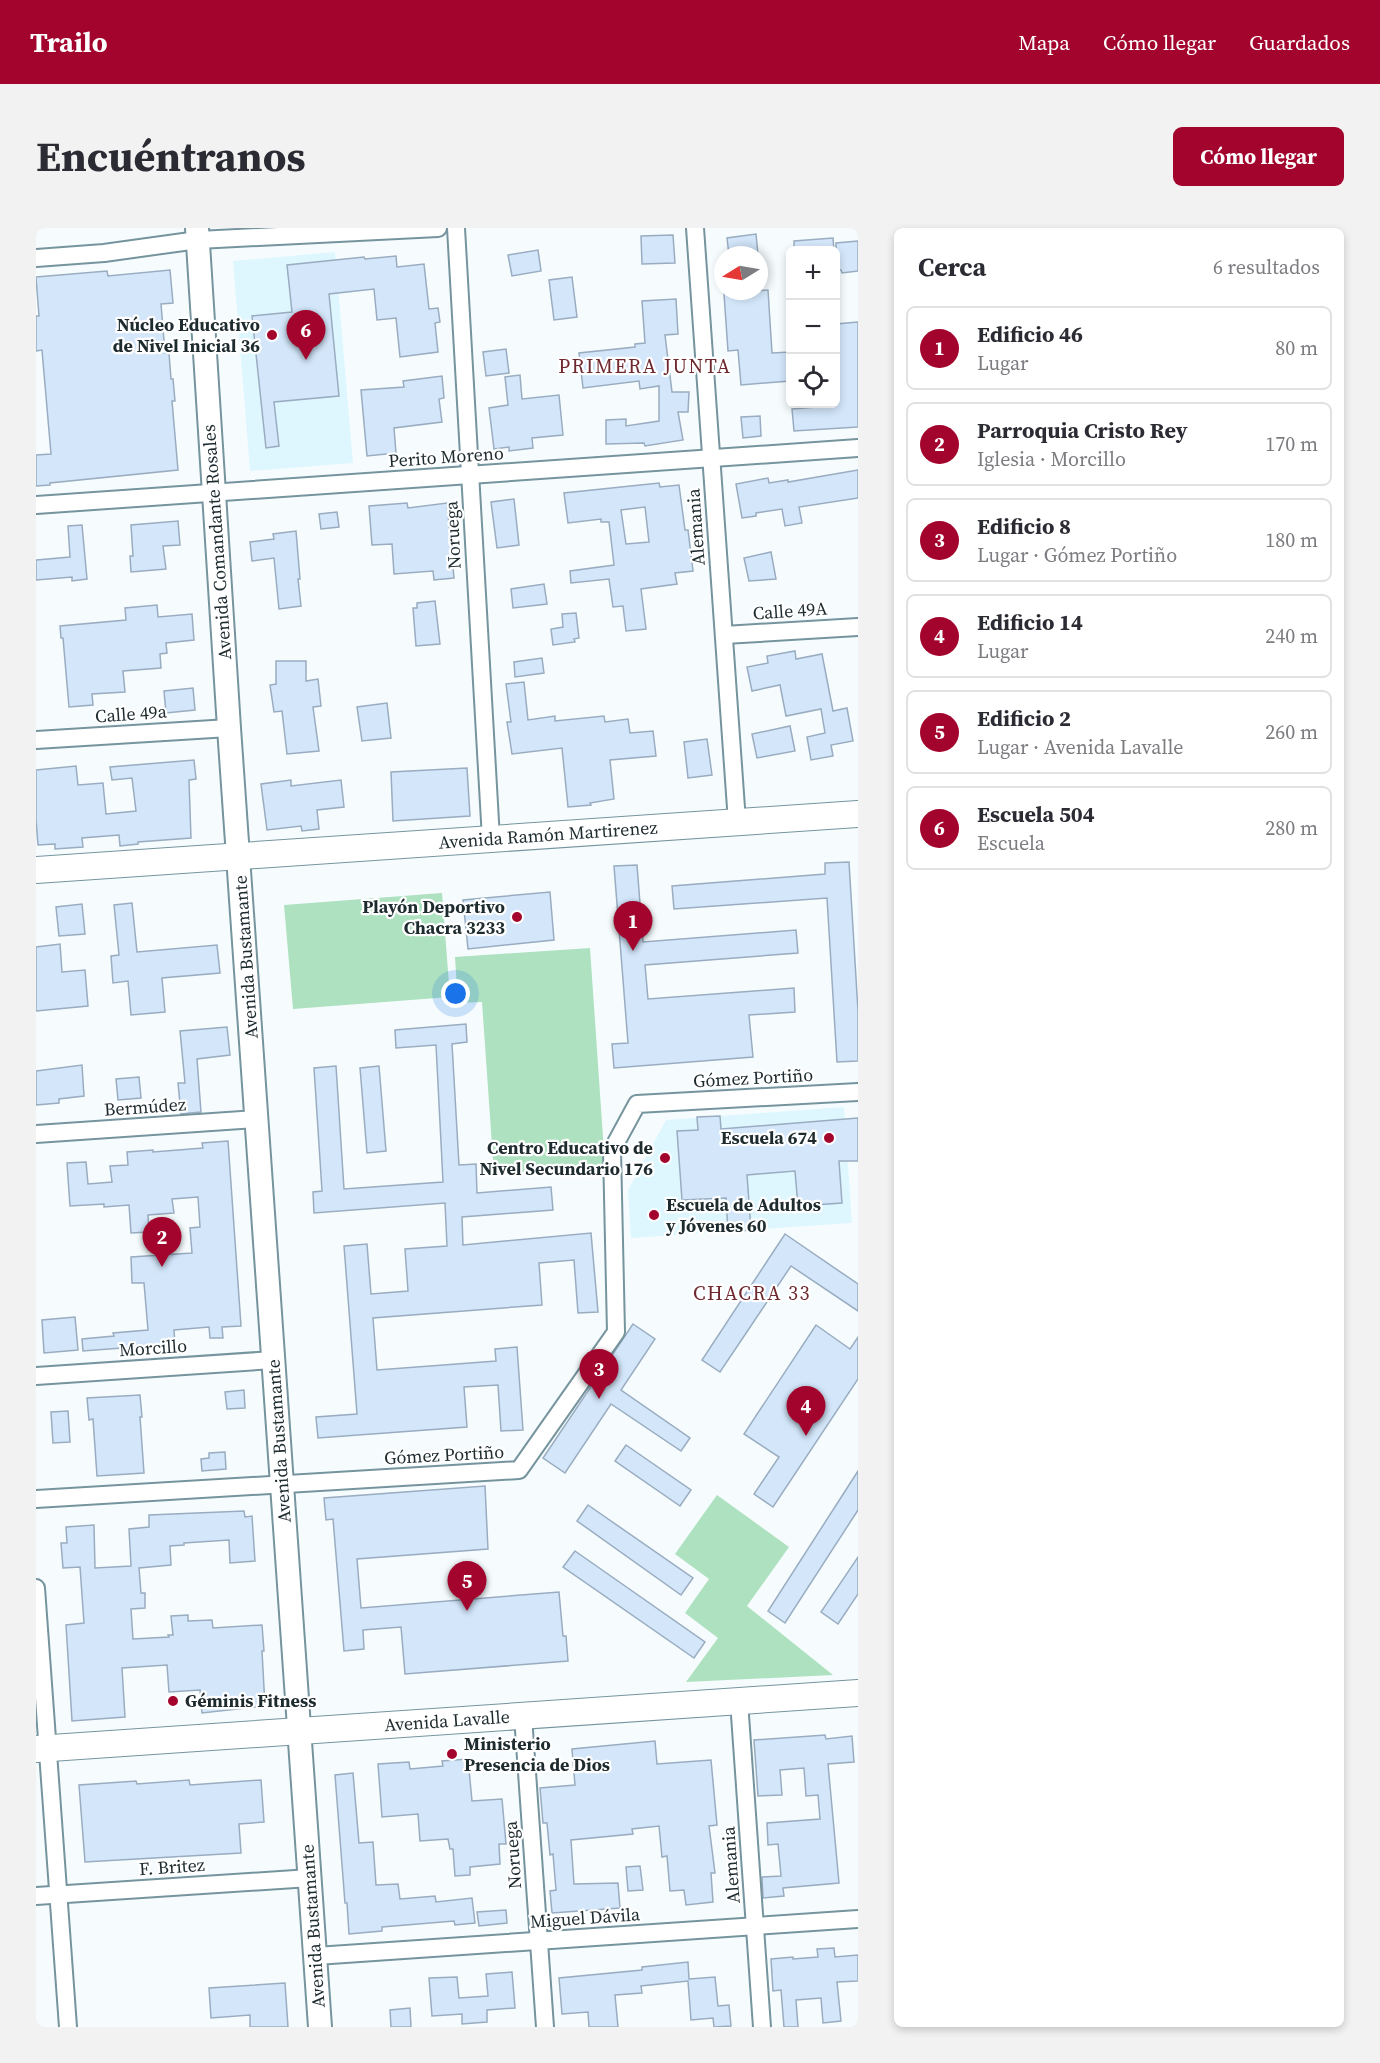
<!DOCTYPE html>
<html lang="es">
<meta charset="utf-8">
<style>
body{margin:0;font-family:"Source Serif 4",serif;background:#f2f2f3;color:#2b2b33}
.controls{position:absolute;right:18px;top:18px;display:grid;overflow:hidden;border-radius:9px;box-shadow:0 3px 9px #0003}
.controls button{width:54px;height:54px;display:grid;place-items:center;padding:0;border:0;border-bottom:2px solid #e1e1e2;background:#fff;color:#2b2b33;font:30px sans-serif}
.compass{position:absolute;left:678px;top:18px;width:54px;height:54px;border-radius:50%;background:#fff;box-shadow:0 3px 9px #0003;rotate:259deg}
.you{position:absolute;left:420px;top:766px;width:21px;height:21px;margin:-15px;border:4px solid #fff;border-radius:50%;background:#1a73e8;box-shadow:0 0 0 9px #1a73e833}
.badge{display:grid;place-items:center;width:39px;height:39px;border-radius:50%;background:#a3042d;color:#fff;font-size:20px;font-weight:700}
.pin{position:absolute;translate:-50% -50px;filter:drop-shadow(0 2px 3px #0008)}
.pin::after{content:'';position:absolute;top:32px;width:21px;height:18px;background:inherit;clip-path:polygon(0 0,100% 0,50% 100%)}
.list{margin:0;padding:0;list-style:none}
h2{display:flex;justify-content:space-between;align-items:center;height:78px;margin:0;padding:0 24px;font-size:26px}
h2 small{font-size:20px;font-weight:400;color:#7c7c81}
.list li{display:grid;grid-template-columns:39px 1fr auto;gap:18px;align-items:center;box-sizing:border-box;height:84px;margin:0 12px 12px;padding:0 12px;border:2px solid #e1e1e2;border-radius:9px}
.list b{display:block;font-size:22px;white-space:nowrap}
.list p{margin:0;font-size:20px;white-space:nowrap;color:#7c7c81}
.list em{font-size:20px;font-style:normal;color:#7c7c81}
.icon{flex:none;width:33px;height:33px;fill:none;stroke:currentColor;stroke-width:2;stroke-linecap:round;stroke-linejoin:round}
.map{position:relative;flex:none;width:822px;height:1799px;overflow:hidden;border-radius:9px}
header{display:flex;align-items:center;gap:36px;box-sizing:border-box;height:84px;padding:0 30px;background:#a3042d;color:#fff}
header strong{font-size:28px}
nav{display:flex;gap:33px;margin-inline-start:auto;font-size:21px}
.intro{display:flex;align-items:center;justify-content:space-between;box-sizing:border-box;height:144px;padding:0 36px}
h1{margin:0;font-size:42px}
.button{padding:15px 27px;border-radius:9px;background:#a3042d;color:#fff;font-size:21px;font-weight:700}
main{display:flex;gap:36px;padding:0 36px}
aside{flex:1;background:#fff;border-radius:9px;box-shadow:0 3px 9px #0003}
.map>svg:first-child{display:block}
</style>
<header>
<strong>Trailo</strong>
<nav><a>Mapa</a><a>Cómo llegar</a><a>Guardados</a></nav>
</header>
<div class="intro"><h1>Encuéntranos</h1><a class="button">Cómo llegar</a></div>
<main>
<div class="map">
<svg width="822" height="1799" viewBox="0 0 822 1799">
<rect width="100%" height="100%" fill="#f6fcfe"/>
<g fill="#def7ff">
<path d="M299,24L317,235L214,243L197,33Z"/>
<path d="M808,879L816,995L595,1010L592,962L630,892Z"/>
</g>
<g fill="#aee1bf">
<path d="M406,665L414,769L257,781L248,677Z"/>
<path d="M554,720L569,938L458,946L446,774L422,775L419,729Z"/>
<path d="M681,1267L753,1319L711,1378L797,1447L650,1454L682,1410L649,1385L673,1351L639,1326Z"/>
</g>
<g fill="#d3e6fa" stroke="#99acc0" stroke-width="1.5" fill-rule="evenodd">
<path d="M720,6L722,27H693L691,10Z"/>
<path d="M637,7L639,35L606,36L605,8Z"/>
<path d="M797,10L798,22H758V13Z"/>
<path d="M822,13V43L806,45L805,42H800V15Z"/>
<path d="M502,22L505,43L476,48L472,27Z"/>
<path d="M360,28L361,39L388,36L393,81L402,80L404,94L399,95L402,124L364,129L360,90L341,92L338,61L293,66L303,168L238,174L243,218L230,220L216,88L256,84L251,37L328,29L329,31Z"/>
<path d="M134,42L137,75L125,76L129,125H133L135,151H137L139,173H136L142,242L14,255V257L0,258V227L15,226L6,122L0,123V88H3L0,49L71,43L72,48Z"/>
<path d="M536,49L541,89L518,92L513,52Z"/>
<path d="M732,62L736,125L754,124V153L705,157L702,122L692,123L688,66Z"/>
<path d="M640,71L642,106L629,107L636,164H653L652,184H642L647,212L609,218L608,215L570,216V192L590,191V198L623,193V158L604,161L603,153L547,160L543,125L599,119V116L609,115L606,73Z"/>
<path d="M822,94V199L758,203L756,181L780,179L779,176H800V96Z"/>
<path d="M470,121L473,145L450,148L447,124Z"/>
<path d="M484,147L486,171L523,167L527,207L496,210L497,220L473,223V219L458,221L453,180L472,177L469,149Z"/>
<path d="M406,148L408,170L403,171L406,194L358,200L360,225L331,228L325,162L368,159L367,153Z"/>
<path d="M724,188L725,208L707,210L705,189Z"/>
<path d="M822,242V270L763,279L766,295L749,298L746,281L720,285V288L706,290L700,256L732,250L733,255L752,252V254Z"/>
<path d="M623,255L624,259L643,257L649,302H652L657,343L639,345L641,356L605,361L610,401L590,403L587,378L577,379L573,351L535,355L534,343L578,337L573,294H565V291L532,295L528,265ZM609,279L613,314L590,316L585,282Z"/>
<path d="M478,271L483,317L461,320L455,274Z"/>
<path d="M371,275L372,280L411,275L418,350L398,352L397,343L358,346L356,316L336,317L333,278Z"/>
<path d="M301,284L303,299L285,301L283,286Z"/>
<path d="M142,293L144,317L127,318L130,341L95,344L94,328H97L95,297Z"/>
<path d="M46,297L51,351L36,353V349L0,352V332L34,329L32,298Z"/>
<path d="M260,303L264,351H262L265,378L243,381L238,330L216,333L214,314L238,311L237,306Z"/>
<path d="M735,324L740,351L713,353L708,330Z"/>
<path d="M508,356L511,376L477,380L475,361Z"/>
<path d="M399,373L404,416L380,418L377,380H381V375Z"/>
<path d="M121,377L122,389L156,386L158,412L130,415L131,425L124,426L125,440L87,443L89,464L56,466L57,477L33,479L27,410H25L24,398L90,392L89,380Z"/>
<path d="M540,385L543,410L538,411L539,414L517,417L515,401L527,399L526,386Z"/>
<path d="M759,423L760,431L786,426L797,483L811,480L817,513L795,517L797,528L775,532L771,509L789,505L785,481L750,488L744,457L716,463L711,439L732,435L731,428Z"/>
<path d="M506,430L508,445L479,449L478,434Z"/>
<path d="M240,433H270V453L282,451L285,478L277,479L283,523L251,526L246,483L238,484L234,457L240,456Z"/>
<path d="M488,454L492,492L519,488V493L568,488L569,494L592,491L594,505L617,503L620,528L574,532L578,571L554,575L555,577L532,579L526,520L476,526L471,494H475L470,456Z"/>
<path d="M157,460L159,482L130,485L128,463Z"/>
<path d="M351,475L355,510L326,513L321,479Z"/>
<path d="M754,498L759,523L721,530L716,506Z"/>
<path d="M671,511L676,547L652,550L648,514Z"/>
<path d="M158,532L160,551L153,552L155,610L102,614V616L84,618L83,607L46,610L47,619L19,621V616L2,617L0,592V542L40,538L42,557L67,555L70,586L100,583L96,550L76,552L74,539Z"/>
<path d="M431,540L434,588L357,593L355,544Z"/>
<path d="M255,552V558L305,552L308,579L281,582L283,601L266,603L265,598L231,602L225,556Z"/>
<path d="M813,634L822,783V833L801,834L791,670L638,681L636,658L789,646V635Z"/>
<path d="M601,637L607,714L760,702L762,725L609,737L612,771L758,760L759,784L713,787L717,829L578,840L576,816L592,815L578,638Z"/>
<path d="M514,664L518,712L432,721L427,672Z"/>
<path d="M96,675L101,724L181,717L184,745L126,750L129,784L95,787L92,753L77,755L75,728L83,727L78,677Z"/>
<path d="M46,676L49,706L23,708L20,679Z"/>
<path d="M24,716L26,744L49,742L52,778L0,783V719Z"/>
<path d="M430,796L431,814L416,816L423,937L440,936L441,965L515,959L517,982L426,989L427,1017L555,1005L562,1084L542,1085L538,1032L503,1035L506,1077L337,1090L341,1142L460,1133L459,1121L481,1119L487,1202L465,1203L462,1157L428,1159L431,1199L282,1210L280,1189L321,1186L308,1018L331,1016L335,1066L372,1063L369,1021L411,1018L409,975L278,985L277,964L286,963L278,840L300,838L308,961L407,954L400,817L360,820L359,802Z"/>
<path d="M191,799L194,827L161,831L165,884L145,886L142,855H149L144,803Z"/>
<path d="M46,837L48,868L23,871V875L0,877V843Z"/>
<path d="M343,838L350,923L331,925L324,840Z"/>
<path d="M103,849L105,870L82,872L80,851Z"/>
<path d="M684,888L685,901L822,890V933H803L806,975L762,978L759,943L711,947L715,1002L692,1004L690,970L646,972L641,903L662,902L661,889Z"/>
<path d="M192,913L205,1098L186,1099L187,1110H174L173,1099L138,1102L139,1116L47,1123L46,1111L78,1108L77,1105L112,1102L108,1055H96L95,1029L156,1025L154,1000L164,999L162,969L136,971L138,985L112,987L113,1004L95,1005L93,977L68,979V976L34,978L31,935L50,934L52,956L76,954L74,938L92,937L91,924L117,922V924L167,920L166,915Z"/>
<path d="M749,1006L822,1056V1083L755,1038L684,1144L666,1132Z"/>
<path d="M39,1089L42,1122L8,1125L6,1092Z"/>
<path d="M597,1096L619,1111L585,1162L654,1210L645,1223L575,1176L529,1245L507,1230Z"/>
<path d="M780,1097L814,1121L822,1109V1151L737,1279L718,1266L743,1229L708,1206Z"/>
<path d="M208,1162L209,1180L191,1181L189,1164Z"/>
<path d="M104,1167L106,1189H104L108,1245L61,1248L57,1191L53,1192L51,1170Z"/>
<path d="M32,1183L34,1214L17,1215L15,1184Z"/>
<path d="M590,1217L655,1262L644,1278L579,1233Z"/>
<path d="M189,1224L190,1241L166,1243L165,1231L173,1230V1225Z"/>
<path d="M822,1243V1282L749,1395L732,1383Z"/>
<path d="M449,1258L452,1321L321,1331L325,1380L523,1364L527,1408H530L532,1433L369,1446L365,1399L327,1402L328,1421L308,1423L297,1291L290,1292L288,1270Z"/>
<path d="M552,1277L657,1350L645,1367L541,1293Z"/>
<path d="M208,1283L209,1289L216,1288L219,1333L194,1335L193,1312L148,1315V1317L134,1318L135,1337L103,1340L105,1365H109V1380L95,1381L97,1411L133,1409L132,1407H137L135,1388L152,1387V1393L176,1392L177,1400L226,1397L228,1423H226L229,1478L166,1485L164,1462L133,1464L131,1437L86,1440L89,1489L36,1493L30,1397L48,1395L44,1339L27,1340L25,1315H31L30,1299L58,1297L59,1340L95,1338L93,1301L113,1299V1287Z"/>
<path d="M539,1323L669,1414L658,1430L527,1339Z"/>
<path d="M822,1329V1366L802,1396L785,1384Z"/>
<path d="M789,1507L790,1511L816,1508L818,1534L792,1536L803,1655L747,1660L748,1668L727,1670L726,1649L745,1648L742,1616L732,1617L731,1595L784,1591L782,1567L770,1568L768,1540L744,1542L746,1567L722,1568L718,1512Z"/>
<path d="M619,1513L621,1536L675,1532L681,1597L673,1598L679,1645H675L677,1674L650,1677L648,1662L634,1663L631,1628L626,1629L623,1598L596,1601L597,1606L535,1612L538,1656L582,1655L584,1680L516,1685L514,1663L520,1662L517,1626L514,1627L511,1595H507L504,1560L539,1557L536,1521Z"/>
<path d="M432,1531L436,1573L466,1571L470,1616H463L464,1636L434,1639V1647L419,1648L417,1621H414L412,1611L384,1613L382,1586L346,1589L342,1536L373,1534L374,1541L407,1538L406,1533Z"/>
<path d="M317,1545L323,1615L337,1614L340,1657L362,1656L364,1671L399,1668L400,1674L436,1670L439,1695L419,1697L418,1693L346,1699V1703L313,1706L311,1675H309L299,1547Z"/>
<path d="M153,1552L154,1557L225,1552L228,1594L203,1596L205,1625L49,1634L43,1557L100,1553L101,1556Z"/>
<path d="M604,1638L607,1662L592,1663L590,1639Z"/>
<path d="M470,1682L471,1695L443,1698L441,1684Z"/>
<path d="M798,1720L799,1729L822,1727V1753L801,1754L805,1793L787,1795L785,1770L760,1772L762,1799H748L745,1762L737,1763L735,1731L757,1729V1731L782,1729L781,1721Z"/>
<path d="M652,1734L653,1751L679,1749L682,1778L693,1777L695,1798L678,1799L677,1790L655,1792L652,1753L605,1758L606,1765L579,1767L582,1799H553L552,1784L526,1786L523,1750L606,1742V1739Z"/>
<path d="M476,1744L479,1780L451,1782V1794L426,1796V1786L396,1788L393,1750L421,1749L423,1770L452,1768L450,1746Z"/>
<path d="M249,1755L252,1799H214V1787L175,1790L173,1760Z"/>
<path d="M374,1780L375,1799H355L354,1782Z"/>
</g>
<g fill="none" stroke-linecap="round" stroke-linejoin="round">
<defs>
<g id="minor">
<path d="M420,0L455,611"/>
<path d="M659,0L701,594"/>
<path d="M0,30L68,25L162,12L402,0"/>
<path d="M0,277L822,220"/>
<path d="M688,407L822,399"/>
<path d="M0,512L193,500"/>
<path d="M0,906L221,891"/>
<path d="M0,1148L237,1132"/>
<path d="M0,1271L483,1242L580,1104L576,922L601,876L822,864"/>
<path d="M0,1360L32,1799"/>
<path d="M703,1473L726,1799"/>
<path d="M487,1488L509,1799"/>
<path d="M0,1668L274,1650"/>
<path d="M280,1728L822,1691"/>
</g>
<path id="secondary" d="M161,0L193,500L284,1799"/>
<g id="primary">
<path d="M0,642L822,586"/>
<path d="M0,1521L822,1465"/>
</g>
</defs>
<use href="#minor" stroke="#76949e" stroke-width="20"/>
<use href="#secondary" stroke="#76949e" stroke-width="26"/>
<use href="#primary" stroke="#76949e" stroke-width="28"/>
<use href="#minor" stroke="#fff" stroke-width="16"/>
<use href="#secondary" stroke="#fff" stroke-width="22"/>
<use href="#primary" stroke="#fff" stroke-width="26"/>
</g>
<g fill="#a3042d" stroke="#fff" stroke-width="2">
<circle cx="236" cy="107" r="6"/>
<circle cx="481" cy="689" r="6"/>
<circle cx="793" cy="910" r="6"/>
<circle cx="629" cy="930" r="6"/>
<circle cx="618" cy="987" r="6"/>
<circle cx="137" cy="1473" r="6"/>
<circle cx="416" cy="1526" r="6"/>
</g>
<g text-anchor="middle" stroke-width="4.5" stroke-linejoin="round" paint-order="stroke">
<g font-size="18" font-weight="bold" fill="#1d2a2e" stroke="#fff" text-anchor="end">
<text x="224" y="103">Núcleo Educativo<tspan x="224" dy="21">de Nivel Inicial 36</tspan></text>
<text x="469" y="685">Playón Deportivo<tspan x="469" dy="21">Chacra 3233</tspan></text>
<text x="781" y="916">Escuela 674</text>
<text x="617" y="926">Centro Educativo de<tspan x="617" dy="21">Nivel Secundario 176</tspan></text>
<text x="630" y="983" text-anchor="start">Escuela de Adultos<tspan x="630" dy="21">y Jóvenes 60</tspan></text>
<text x="149" y="1479" text-anchor="start">Géminis Fitness</text>
<text x="428" y="1522" text-anchor="start">Ministerio<tspan x="428" dy="21">Presencia de Dios</tspan></text>
</g>
<g font-size="18" fill="#1d2a2e" stroke="#fff">
<text transform="translate(410 229) rotate(-4)" y="6">Perito Moreno</text>
<text transform="translate(660 299) rotate(-94)" y="6">Alemania</text>
<text transform="translate(417 307) rotate(-93)" y="6">Noruega</text>
<text transform="translate(181 314) rotate(-94)" y="6">Avenida Comandante Rosales</text>
<text transform="translate(754 383) rotate(-4)" y="6">Calle 49A</text>
<text transform="translate(95 486) rotate(-4)" y="6">Calle 49a</text>
<text transform="translate(512 607) rotate(-4)" y="6">Avenida Ramón Martirenez</text>
<text transform="translate(210 729) rotate(-94)" y="6">Avenida Bustamante</text>
<text transform="translate(717 850) rotate(-3)" y="6">Gómez Portiño</text>
<text transform="translate(109 879) rotate(-4)" y="6">Bermúdez</text>
<text transform="translate(117 1120) rotate(-4)" y="6">Morcillo</text>
<text transform="translate(243 1213) rotate(-94)" y="6">Avenida Bustamante</text>
<text transform="translate(408 1227) rotate(-3)" y="6">Gómez Portiño</text>
<text transform="translate(411 1493) rotate(-4)" y="6">Avenida Lavalle</text>
<text transform="translate(477 1627) rotate(-94)" y="6">Noruega</text>
<text transform="translate(695 1637) rotate(-94)" y="6">Alemania</text>
<text transform="translate(136 1639) rotate(-4)" y="6">F. Britez</text>
<text transform="translate(549 1690) rotate(-4)" y="6">Miguel Dávila</text>
<text transform="translate(277 1698) rotate(-94)" y="6">Avenida Bustamante</text>
</g>
<g font-size="20" letter-spacing="1.5" fill="#6f282e" stroke="#fff">
<text x="609" y="145">PRIMERA JUNTA</text>
<text x="716" y="1072">CHACRA 33</text>
</g>
</g>
</svg>
<div class="controls">
<button>+</button>
<button>−</button>
<button><svg class="icon" aria-label="locate" viewBox="0 0 24 24"><circle cx="12" cy="12" r="6"/><path d="M12 2v4M12 18v4M2 12h4M18 12h4"/></svg></button>
</div>
<svg class="compass" viewBox="-18 -18 36 36"><path d="M0-13l5 13h-10z" fill="#e53935"/><path d="M0 13l5-13h-10z" fill="#7c7c81"/></svg>
<div class="you"></div>
<div class="pin badge" style="left:597px;top:723px">1</div>
<div class="pin badge" style="left:126px;top:1039px">2</div>
<div class="pin badge" style="left:563px;top:1171px">3</div>
<div class="pin badge" style="left:770px;top:1208px">4</div>
<div class="pin badge" style="left:431px;top:1383px">5</div>
<div class="pin badge" style="left:270px;top:132px">6</div>
</div>
<aside>
<h2>Cerca<small>6 resultados</small></h2>
<ul class="list">
<li><span class="badge">1</span><div><b>Edificio 46</b><p>Lugar</p></div><em>80 m</em></li>
<li><span class="badge">2</span><div><b>Parroquia Cristo Rey</b><p>Iglesia · Morcillo</p></div><em>170 m</em></li>
<li><span class="badge">3</span><div><b>Edificio 8</b><p>Lugar · Gómez Portiño</p></div><em>180 m</em></li>
<li><span class="badge">4</span><div><b>Edificio 14</b><p>Lugar</p></div><em>240 m</em></li>
<li><span class="badge">5</span><div><b>Edificio 2</b><p>Lugar · Avenida Lavalle</p></div><em>260 m</em></li>
<li><span class="badge">6</span><div><b>Escuela 504</b><p>Escuela</p></div><em>280 m</em></li>
</ul>
</aside>
</main>
